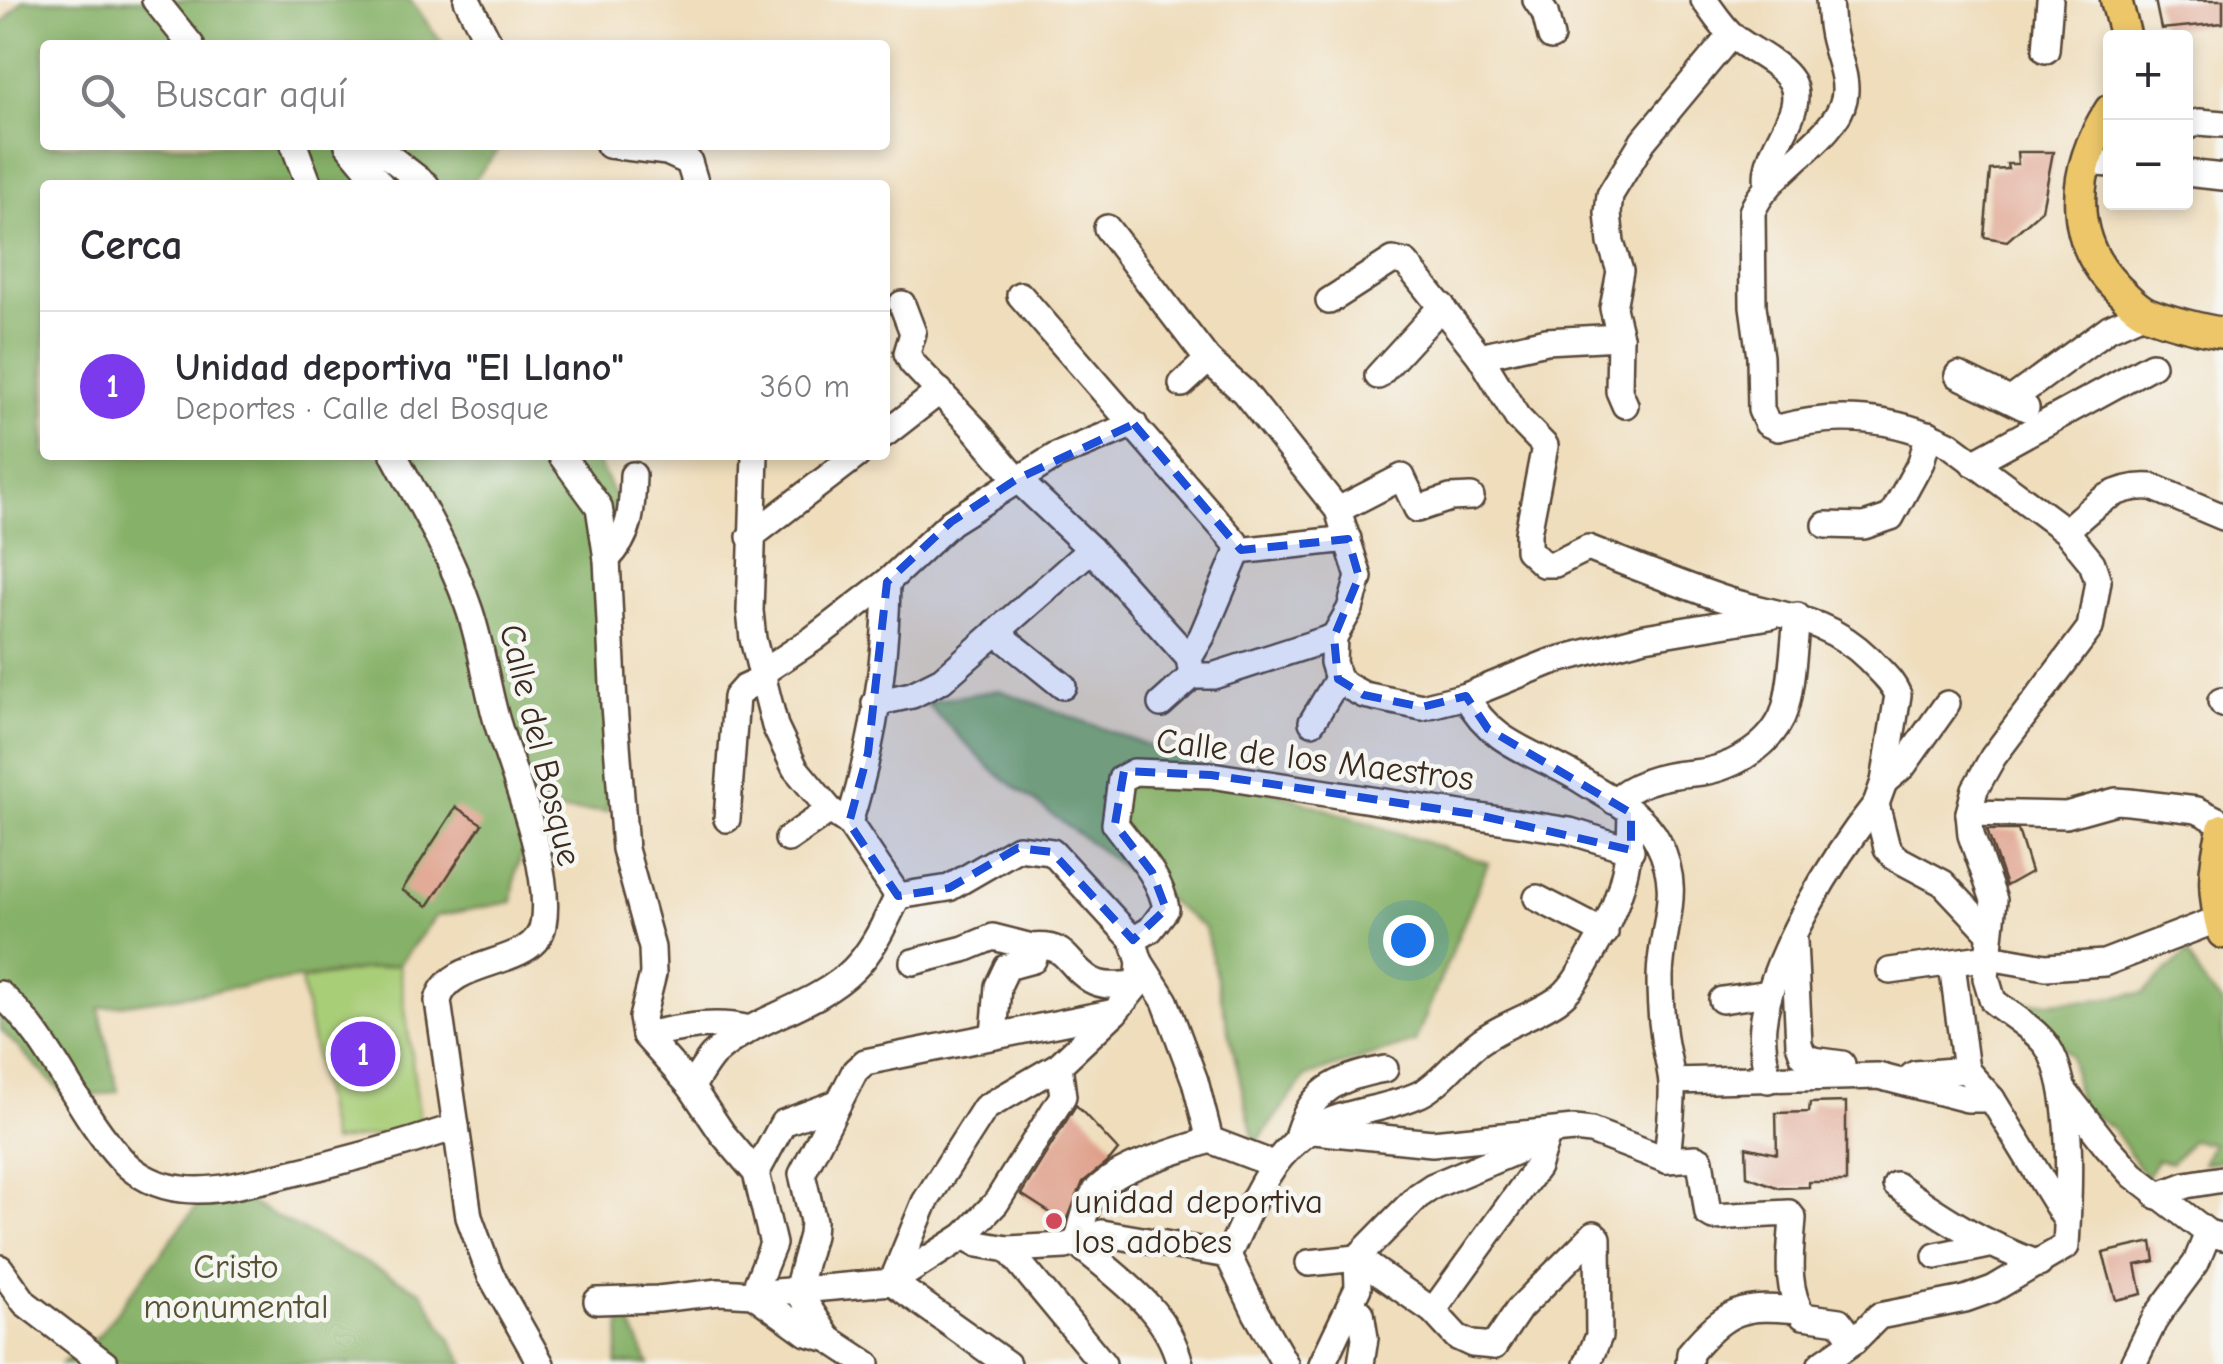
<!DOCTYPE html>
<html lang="es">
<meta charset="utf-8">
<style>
body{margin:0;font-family:"Comic Neue",sans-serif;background:#f7f7f7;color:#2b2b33}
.controls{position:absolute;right:30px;top:30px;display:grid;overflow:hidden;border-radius:10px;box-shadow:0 5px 15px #0003}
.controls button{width:90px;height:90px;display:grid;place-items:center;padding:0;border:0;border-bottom:2px solid #e1e1e2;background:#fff;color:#2b2b33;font:50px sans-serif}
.you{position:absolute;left:1408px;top:940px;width:35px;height:35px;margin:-25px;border:8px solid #fff;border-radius:50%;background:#1a73e8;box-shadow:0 0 0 15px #1a73e833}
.badge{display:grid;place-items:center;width:65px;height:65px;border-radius:50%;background:#7c3aed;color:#fff;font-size:32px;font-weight:700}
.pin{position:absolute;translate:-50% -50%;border:5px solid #fff;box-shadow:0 2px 10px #0006}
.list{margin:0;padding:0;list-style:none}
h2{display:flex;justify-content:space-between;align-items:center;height:130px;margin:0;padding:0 40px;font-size:42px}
h2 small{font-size:32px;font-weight:400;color:#7c7c81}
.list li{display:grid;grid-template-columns:65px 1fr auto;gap:30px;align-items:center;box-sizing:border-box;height:150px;padding:0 40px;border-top:2px solid #e1e1e2}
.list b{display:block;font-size:38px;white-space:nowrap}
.list p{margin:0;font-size:32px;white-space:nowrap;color:#7c7c81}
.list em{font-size:32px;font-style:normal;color:#7c7c81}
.icon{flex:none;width:55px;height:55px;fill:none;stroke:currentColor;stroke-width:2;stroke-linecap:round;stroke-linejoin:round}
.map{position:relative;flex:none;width:2223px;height:1364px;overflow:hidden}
.search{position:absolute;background:#fff;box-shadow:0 5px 15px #0003;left:40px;top:40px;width:850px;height:110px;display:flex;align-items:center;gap:25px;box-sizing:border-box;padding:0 35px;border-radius:10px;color:#7c7c81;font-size:38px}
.panel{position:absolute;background:#fff;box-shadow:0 5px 15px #0003;left:40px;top:180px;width:850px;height:280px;border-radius:10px}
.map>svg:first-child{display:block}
</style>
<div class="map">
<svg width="2223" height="1364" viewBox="0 0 2223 1364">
<rect width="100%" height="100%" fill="#f6f6f2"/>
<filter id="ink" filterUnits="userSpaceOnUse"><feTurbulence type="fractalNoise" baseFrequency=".01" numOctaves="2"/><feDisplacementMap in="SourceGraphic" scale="20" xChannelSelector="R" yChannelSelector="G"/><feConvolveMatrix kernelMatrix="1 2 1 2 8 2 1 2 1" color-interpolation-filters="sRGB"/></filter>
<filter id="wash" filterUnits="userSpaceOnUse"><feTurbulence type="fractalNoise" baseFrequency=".0048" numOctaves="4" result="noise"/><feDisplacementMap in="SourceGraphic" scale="40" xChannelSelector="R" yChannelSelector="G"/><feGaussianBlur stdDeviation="2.25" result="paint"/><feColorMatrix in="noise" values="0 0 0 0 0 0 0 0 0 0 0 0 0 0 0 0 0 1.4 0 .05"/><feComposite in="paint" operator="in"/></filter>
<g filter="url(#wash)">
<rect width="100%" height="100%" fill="#efddbb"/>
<path fill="#a9ce78" stroke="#727c4b" stroke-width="2.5" d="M399,964L421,1128L331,1142L301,980Z"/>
<g fill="#86b168" stroke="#606e43" stroke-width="2.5">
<path d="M23,0H410L444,45H45V145H502L470,185H45V455H594L616,498L601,572L608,811L536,812L516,871L512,902L436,916L399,964L99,1008L118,1091L70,1101L0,1029V26Z"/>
<path d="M999,690L1254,785L1488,863L1415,1042L1306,1076L1255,1145L1205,928L992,770L925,702Z"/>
<path d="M2187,953L2207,987L2223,1003V1150L2219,1161L2203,1164L2212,1143L2191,1140L2172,1163L2157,1160L2146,1178L2113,1129L2079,1106L2071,1056L2014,1003L2093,1000L2143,993Z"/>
<path d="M242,1199L422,1292L465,1364H61L99,1335L199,1203Z"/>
<path d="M623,1307L649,1364H616Z"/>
</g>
<g id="blocks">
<g fill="#df9f89">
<path d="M2155,0H2223V23L2161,29Z"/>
<path d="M2017,152H2053L2042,210L2007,241L1984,237L1990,170L2008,169L2007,164H2018Z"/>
<path d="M456,807L482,824L428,906L402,890Z"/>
<path d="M1987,830H2018L2031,872L2006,886Z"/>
<path d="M1846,1102V1182H1809V1187L1779,1188L1747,1176L1746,1147L1777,1154L1776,1113L1809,1112L1810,1103Z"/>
<path d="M1076,1105L1118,1150L1110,1160L1083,1182L1066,1223L1021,1194Z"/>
<path d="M2152,1242L2155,1261L2136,1265L2142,1294L2116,1300L2103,1253Z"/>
</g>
</g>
</g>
<g filter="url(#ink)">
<use href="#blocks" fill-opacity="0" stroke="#564536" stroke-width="2.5"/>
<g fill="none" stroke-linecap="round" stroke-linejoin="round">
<defs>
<g id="minor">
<path d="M155,0L191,45"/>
<path d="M467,0L490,45"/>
<path d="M1536,0L1545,13L1551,37"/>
<path d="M1704,0C1713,12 1722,27 1734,37C1751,51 1779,62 1791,81C1809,114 1760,149 1768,186"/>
<path d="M2046,50L2050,0"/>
<path d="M2186,127L2199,122L2223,124"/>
<path d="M294,145L309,185"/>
<path d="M348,145L381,185"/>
<path d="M374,145L426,185"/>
<path d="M609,145L667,152L689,162L696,185"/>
<path d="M2084,162L2110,164"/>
<path d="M2186,173L2223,177"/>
<path d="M1107,228L1208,360L1244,392L1338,510L1359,577L1350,609L1334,637L1333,662L1338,679L1349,687L1364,695L1422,707L1466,696L1550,662L1645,637L1770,616"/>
<path d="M1020,295L1235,542L1238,551"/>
<path d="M1329,301L1393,260L1406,263L1480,356L1517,417L1545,446L1528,533V550L1543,564H1555L1588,548C1631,565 1675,582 1720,598C1776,617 1823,614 1869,659C1880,671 1892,680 1898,695L1884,782L1876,804L1887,848L1896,858L1943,883L1989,932"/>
<path d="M902,304L913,333L907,353L912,363L973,427L1017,479L1091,549L1189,658L1192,676"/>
<path d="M1480,356L1546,341L1620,337"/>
<path d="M1958,375L2026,408"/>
<path d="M1378,376L1442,306"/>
<path d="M1182,384L1208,360"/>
<path d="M2011,400L2109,328L2145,312"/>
<path d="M1625,405L1619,391L1620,337L1613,308L1620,271L1611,243L1608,213L1610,195L1643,141L1731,35"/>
<path d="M885,434L940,391"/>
<path d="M394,455C420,504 450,553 468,606C482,644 486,686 498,725C514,778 553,871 543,925C535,969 448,956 438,1001L469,1217L490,1274L541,1364"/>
<path d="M561,455L599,507L607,559L614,705L625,849L652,948L653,974L642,1018L645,1035L691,1087L722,1133L756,1173L773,1244L753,1294L807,1333L829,1339L867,1364"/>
<path d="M755,455L750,611L753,639L775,726L795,768L830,810L849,823L898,896"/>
<path d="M1973,463L2152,365"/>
<path d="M1338,510L1402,477L1417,509L1450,498L1471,497"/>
<path d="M1826,525L1864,526L1891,517L1921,462L1929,434"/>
<path d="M2066,531C2092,507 2113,484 2152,487L2223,517"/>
<path d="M750,537L857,455"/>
<path d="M1238,551L1348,539"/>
<path d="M607,559C632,534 632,508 633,475"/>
<path d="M996,632L1063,686"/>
<path d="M1189,658L1202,636L1238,551"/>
<path d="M763,672L813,639L887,582L951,522L1056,456L1134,424"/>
<path d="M1192,676H1213L1334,637"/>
<path d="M1466,696C1492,746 1536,752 1581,780C1607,797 1644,813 1658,842C1684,893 1661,925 1660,977C1660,997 1661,1018 1664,1038C1666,1053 1671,1069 1672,1084C1673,1109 1669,1135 1667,1160"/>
<path d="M2221,701L2223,704"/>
<path d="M875,703L912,695L942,680L1091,549"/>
<path d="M1161,704L1192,676"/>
<path d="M1312,722L1338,679"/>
<path d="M1884,782L1903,766L1947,704"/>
<path d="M1614,801C1635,782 1665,775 1693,773C1727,771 1767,749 1782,717C1792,695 1794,642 1797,616"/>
<path d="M1969,813L2066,815L2116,801L2129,802L2197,810L2223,823"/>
<path d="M727,819L736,697L744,688L764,679"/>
<path d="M849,823C873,746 886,662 887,582"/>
<path d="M788,839L830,810"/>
<path d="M898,896L949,888L1018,848L1052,852L1133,940L1140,962L1165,1001L1195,1081L1210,1140L1273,1164"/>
<path d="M1537,898L1605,933"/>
<path d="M1133,940L1150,930L1166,909C1161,876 1134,850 1115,824L1121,779L1134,772L1211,775L1570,831L1631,850"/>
<path d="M1794,941L1799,1044L1803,1055L1813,1060L1842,1064"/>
<path d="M1032,947C1070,943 1065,965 1091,980C1105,988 1122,985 1138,984"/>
<path d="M913,962L964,949L993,937L1032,947L1035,955L1033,960L1007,967L998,986L994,1036"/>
<path d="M1952,964L1966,1070L1992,1099"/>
<path d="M1890,971L1989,957L2046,967L2104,963L2219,919"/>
<path d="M0,994C52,1039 75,1110 122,1160C137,1176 159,1187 182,1189C212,1193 242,1184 272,1178C334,1164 395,1147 456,1127"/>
<path d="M1722,1000L1769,993"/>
<path d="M645,1035C681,1028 713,1020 750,1029"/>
<path d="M1768,1080C1765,1062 1761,1043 1763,1025C1770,959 1834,856 1876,804"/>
<path d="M1672,1081L1878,1076L1967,1099H1992L2066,1220"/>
<path d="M1913,1084L1912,1076L1915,1074L1966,1070"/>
<path d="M691,1087C698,1077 705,1064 713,1055C754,1016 814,1009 854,969C874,949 885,922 898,896"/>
<path d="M2064,1091L2107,1146L2133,1175L2208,1233L2223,1237"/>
<path d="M1314,1131L1432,1143L1574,1129L1591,1131L1667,1160L1696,1158L1700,1160L1708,1214L1713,1217L1789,1213L1793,1218C1791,1251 1784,1286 1803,1316L1839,1321L1854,1341"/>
<path d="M1296,1141C1308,1092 1337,1077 1385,1069"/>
<path d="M756,1173L783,1123L837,1103"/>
<path d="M1896,1185C1946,1220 1982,1243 2039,1264"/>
<path d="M2157,1196L2186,1185L2223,1179"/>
<path d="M964,1236L978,1244L1008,1249L1103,1364"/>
<path d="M1077,1243C1082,1226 1085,1205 1096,1191C1120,1165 1177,1152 1210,1140"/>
<path d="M1077,1243C1118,1278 1167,1309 1180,1364"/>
<path d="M1008,1249L1066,1246L1102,1233L1228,1255"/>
<path d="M1936,1256L1989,1245"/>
<path d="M1357,1258L1433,1311L1457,1337L1472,1344L1494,1346"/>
<path d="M1309,1263L1357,1258"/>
<path d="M0,1268L25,1303L105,1364"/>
<path d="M892,1282L925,1202L985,1108L1059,1065L1115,1012L1138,984L1140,962"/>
<path d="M892,1282L1007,1364"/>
<path d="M597,1301L658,1299L719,1292L753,1294L892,1282L964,1236L996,1203L1063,1096L1059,1065"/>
<path d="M1351,1304L1361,1313L1365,1338L1361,1364"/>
<path d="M1433,1311L1537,1167L1548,1132"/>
<path d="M829,1339L797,1290L812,1235L813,1221L802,1174L855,1071L865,1062L1115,1012"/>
<path d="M1494,1346L1519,1309L1594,1234L1598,1238L1599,1336L1587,1364"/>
<path d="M1285,1364L1256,1313L1228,1255C1248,1214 1263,1168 1299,1139C1335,1109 1380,1113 1420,1094C1438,1086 1459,1058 1477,1044C1501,1025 1532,1017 1557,1000C1572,990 1581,972 1589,958C1617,911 1631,868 1631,813"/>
<path d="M1322,1364L1358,1288L1357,1258L1418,1196L1433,1186L1531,1145L1544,1135"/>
<path d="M1689,1364L1690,1353C1728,1308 1743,1305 1799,1310"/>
<path d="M1821,1364L1854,1341L1879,1316L1965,1299L1993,1289L2066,1246C2069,1195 2075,1088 2047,1046C2034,1028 2010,1015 1993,1001L1986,978L1994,900L1971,835L1969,813L1975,789L1993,757L2090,628L2098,581L2092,563L2066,531L1949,444C1895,417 1836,412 1778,428L1767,423L1761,410L1760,357L1753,306L1752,212C1768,170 1836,139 1844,99C1849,78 1835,52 1832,31C1830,21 1830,10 1829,0"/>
<path d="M2133,1364L2156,1317L2196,1263L2208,1233"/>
</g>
<g id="major">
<path d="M2116,0L2126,38"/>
<path d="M2110,110C2073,167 2065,236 2117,288C2126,297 2136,308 2147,313C2167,321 2202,330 2223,333"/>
<path d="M2223,829C2213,870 2212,892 2223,933"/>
</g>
</defs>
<use href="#minor" stroke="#564536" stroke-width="30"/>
<use href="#major" stroke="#564536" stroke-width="35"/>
<use href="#minor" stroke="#fff" stroke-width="25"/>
<use href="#major" stroke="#ecc669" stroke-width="30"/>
</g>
</g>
<path fill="#1d4ed8" fill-opacity="0.2" stroke="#1d4ed8" stroke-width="8" stroke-dasharray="20 12" stroke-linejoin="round" d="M1134,424L1241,550L1348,539L1359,577L1334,637L1338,679L1364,695L1422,707L1466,696L1488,729L1631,813V850L1473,814L1211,775L1124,771L1115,824L1152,872L1166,909L1133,940L1052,852L1018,848L949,888L898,896L849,823L868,753L887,582L951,522L1017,479Z"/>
<circle fill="#d1495b" stroke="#f6f6f2" stroke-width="4" cx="1054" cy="1221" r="10"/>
<g text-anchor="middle" stroke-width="9" stroke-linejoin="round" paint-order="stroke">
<g font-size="35" fill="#3b2a1e" stroke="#f6f6f2">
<text transform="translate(541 745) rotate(76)" y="12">Calle del Bosque</text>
<text transform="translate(1315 759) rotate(7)" y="12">Calle de los Maestros</text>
</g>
<g font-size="35" fill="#3b2a1e" stroke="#f6f6f2" text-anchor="start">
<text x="1074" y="1213">unidad deportiva<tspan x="1074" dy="40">los adobes</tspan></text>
</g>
<g font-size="35" fill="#565334" stroke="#f6f6f2">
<text x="236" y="1278">Cristo<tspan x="236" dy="40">monumental</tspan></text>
</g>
</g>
</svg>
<div class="controls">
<button>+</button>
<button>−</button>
</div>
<div class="you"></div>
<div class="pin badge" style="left:363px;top:1054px">1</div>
<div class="search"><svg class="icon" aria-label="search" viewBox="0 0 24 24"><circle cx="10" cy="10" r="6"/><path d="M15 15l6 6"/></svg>Buscar aquí</div>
<section class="panel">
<h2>Cerca<small></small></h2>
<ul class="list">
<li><span class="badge">1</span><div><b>Unidad deportiva &quot;El Llano&quot;</b><p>Deportes · Calle del Bosque</p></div><em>360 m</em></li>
</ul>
</section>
</div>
